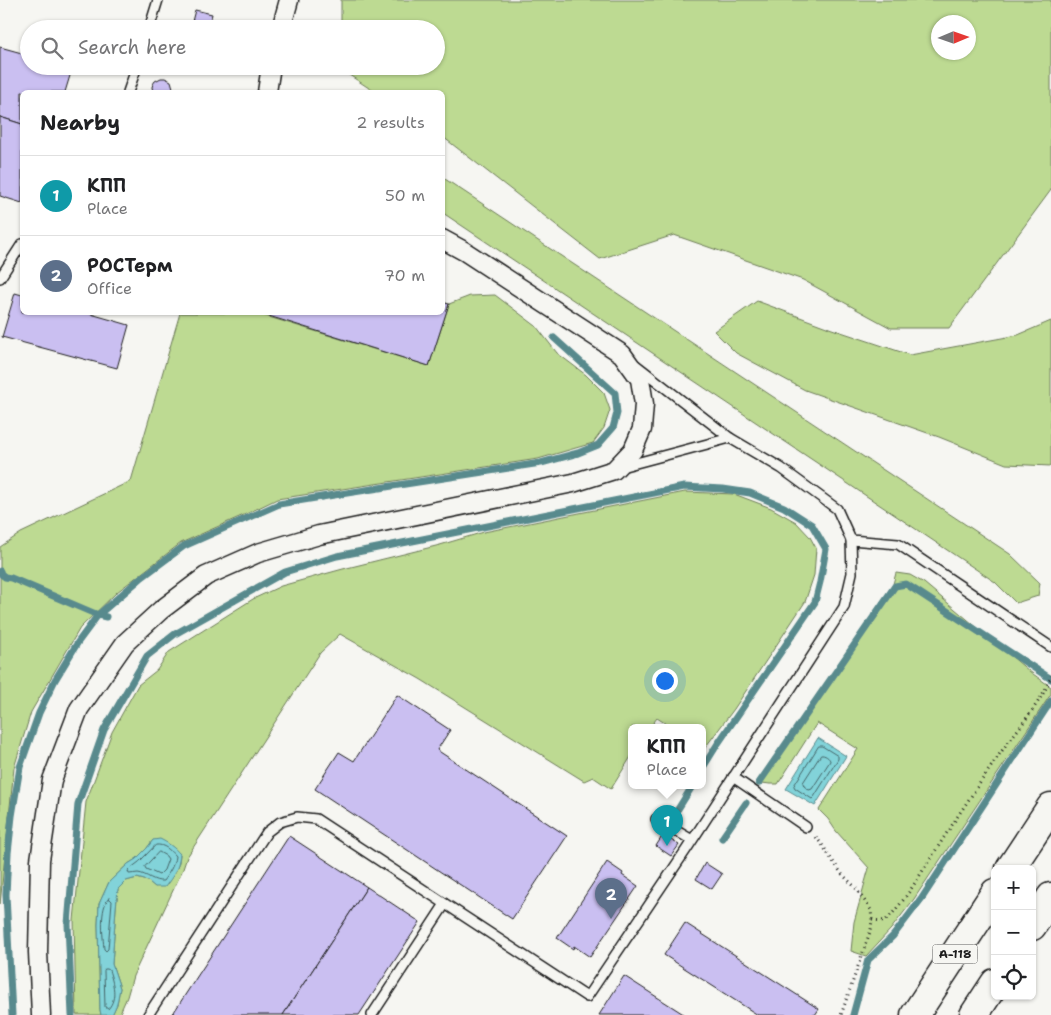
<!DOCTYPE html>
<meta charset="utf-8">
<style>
body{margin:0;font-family:"Shantell Sans",sans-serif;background:#f6f6f6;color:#202124}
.controls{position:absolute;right:15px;bottom:15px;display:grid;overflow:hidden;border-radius:8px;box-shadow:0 1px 4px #0004}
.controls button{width:45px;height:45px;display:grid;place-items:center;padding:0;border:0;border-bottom:1px solid #e0e0e0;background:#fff;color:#202124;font:25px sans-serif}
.compass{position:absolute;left:931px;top:15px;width:45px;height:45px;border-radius:50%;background:#fff;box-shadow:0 1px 4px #0004;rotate:88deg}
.you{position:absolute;left:664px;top:680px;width:18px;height:18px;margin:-12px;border:4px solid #fff;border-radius:50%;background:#1a73e8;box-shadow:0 0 0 8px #1a73e833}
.badge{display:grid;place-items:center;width:32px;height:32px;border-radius:50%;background:#d1495b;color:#fff;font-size:16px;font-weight:700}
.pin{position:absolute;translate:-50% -41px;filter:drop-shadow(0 1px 2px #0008)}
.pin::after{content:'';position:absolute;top:26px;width:18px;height:15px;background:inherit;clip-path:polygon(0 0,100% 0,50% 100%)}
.popup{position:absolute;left:628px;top:724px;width:78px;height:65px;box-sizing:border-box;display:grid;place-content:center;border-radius:8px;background:#fff;filter:drop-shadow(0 1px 4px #0005);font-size:16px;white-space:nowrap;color:#757577}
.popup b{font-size:19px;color:#202124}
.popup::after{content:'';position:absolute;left:50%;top:100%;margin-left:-10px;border:10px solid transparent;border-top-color:#fff}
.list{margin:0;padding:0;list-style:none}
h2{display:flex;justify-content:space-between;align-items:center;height:65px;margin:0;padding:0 20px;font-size:21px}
h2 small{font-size:16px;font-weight:400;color:#757577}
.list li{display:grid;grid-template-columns:32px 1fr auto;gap:15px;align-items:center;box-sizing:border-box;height:80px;padding:0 20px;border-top:1px solid #e0e0e0}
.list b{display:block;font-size:19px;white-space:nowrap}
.list p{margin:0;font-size:16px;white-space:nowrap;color:#757577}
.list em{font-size:16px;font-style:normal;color:#757577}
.icon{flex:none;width:28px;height:28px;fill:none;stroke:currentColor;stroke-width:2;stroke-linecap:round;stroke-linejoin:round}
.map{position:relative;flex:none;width:1051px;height:1015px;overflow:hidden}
.search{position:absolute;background:#fff;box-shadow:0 1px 4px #0004;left:20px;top:20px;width:425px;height:55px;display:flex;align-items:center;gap:12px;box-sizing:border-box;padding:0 18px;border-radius:28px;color:#757577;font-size:19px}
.panel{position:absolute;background:#fff;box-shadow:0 1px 4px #0004;left:20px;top:90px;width:425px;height:225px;border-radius:8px}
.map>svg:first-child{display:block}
</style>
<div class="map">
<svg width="1051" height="1015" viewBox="0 0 1051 1015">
<rect width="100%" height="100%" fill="#f6f6f2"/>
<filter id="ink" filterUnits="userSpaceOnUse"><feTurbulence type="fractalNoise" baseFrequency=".02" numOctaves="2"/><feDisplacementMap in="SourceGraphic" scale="10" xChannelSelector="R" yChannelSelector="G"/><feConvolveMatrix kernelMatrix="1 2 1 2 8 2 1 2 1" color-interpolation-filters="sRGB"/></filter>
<g filter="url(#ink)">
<g fill="#bdda92" stroke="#6c7b57" fill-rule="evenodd">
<path d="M341,0H1051V190L949,328H891L803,280L674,235L600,259L443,137L442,92H375L340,69V66H436V29H341ZM938,22H968V52H938Z"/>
<path d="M442,177L1010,554L1040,583L1038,596L1016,603L995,582L443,213Z"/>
<path d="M495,295L536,326L557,353L586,375L604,393L610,410L604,428L593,443L538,459L277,499L246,514L181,543L117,592L80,628L31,712L14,768L0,904V547L21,533L131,481L180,313H256L429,366L449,304L470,296Z"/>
<path d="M757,301L832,329L910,355L1018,335L1051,321V466L1006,464L939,437L805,390L736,353L714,331Z"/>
<path d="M685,492L734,494L771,508L796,522L810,537L816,548L814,575L805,602L734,709L704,749L702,747V727H671L657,718L650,727H632V755L611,789L593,777L584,781L420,679L340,634L320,653L187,857L183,869L133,976L127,997L119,1015H112L117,1004L120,988L112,964L116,908L118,889L126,881L137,878L148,881L155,887C172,877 178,875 180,854L153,840L147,848L136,859L128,864L109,882L99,904L98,924L100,1010L101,1015H76L74,920L86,802L112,732L138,685L157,670L169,652L253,599L281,586L343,569L440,545L484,532Z"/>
<path d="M896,573L910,575L924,583L1029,671L1051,687V694L914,899L891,929L866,956L851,951L854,922L869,868L836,831L828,819L819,810L858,749L817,723L778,784H770L762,783L893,584Z"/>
</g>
<g fill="#82d3d9" stroke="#598a8d">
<path d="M818,738L846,756L815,806L786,789Z"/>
<path d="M160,839C168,843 174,847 180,854C179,869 173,876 165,887H155L148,881L137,878L126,881L118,889L116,908L112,964L120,988L117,1004L112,1015H101L100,1010L98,925L99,904L109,882L128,864L136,859L147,848L153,840Z"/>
</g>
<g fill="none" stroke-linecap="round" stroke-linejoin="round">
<g stroke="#456568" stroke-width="1">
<path d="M819,746H822L838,756V759L814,797L812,799L795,788L794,786Z"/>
<path d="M821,755C824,754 830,758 830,761L812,789L809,790L804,786L803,783Z"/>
<path d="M156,845C164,844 170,850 175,856C174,866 169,873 163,881C154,882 147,874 138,873C135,873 132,874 129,874L128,871L131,868L139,862Z"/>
<path d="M159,852L166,856L168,859L164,870L159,875L146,869L145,867Z"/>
<path d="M109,898L112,901L108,949L106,951L104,949C103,936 99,908 109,898Z"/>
<path d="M105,969H107L109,970C113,983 118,998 108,1009L105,1007L104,971Z"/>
</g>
<g stroke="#598a8d" stroke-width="7">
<path d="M0,571L1,574L5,577L11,578L98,615L106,617"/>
<path d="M759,783L895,586L906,584L1051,679"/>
<path d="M678,809L693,785"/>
<path d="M722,838L746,803"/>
<path d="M12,1015L6,895L8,853L12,816L20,767L39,713L55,680L78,642L98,615L141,578L184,546L279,504L334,495L541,463L578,453L598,445L613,428L617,413L615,393L554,338"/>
<path d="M72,1015L68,924L78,804L104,730L147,656L175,634L285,572L337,556L684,487L723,489L750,493L784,507L812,525L826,549L820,582L815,602L717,745L702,769"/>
<path d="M853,1015L868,960L893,936L922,898L1051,701"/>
</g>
</g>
<g fill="#cabff1" stroke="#1c1c1c">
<path d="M195,10L212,14L208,29H190Z"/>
<path d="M0,47L29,55V66H64L72,69L65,92H22V124L0,117Z"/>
<path d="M161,78H165L171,81L173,88L172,92H153L152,87L153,84L155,81Z"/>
<path d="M0,117L22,124V203L0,196Z"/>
<path d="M15,293L22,295V312H84L129,325L117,368L2,337Z"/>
<path d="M442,302L449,304L429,366L256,312H442Z"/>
<path d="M397,695L450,730L437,750L567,836L512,919L315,789L339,752L354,761Z"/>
<path d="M663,835L679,845L671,856L656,846Z"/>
<path d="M289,836L367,887L283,1015H172Z"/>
<path d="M607,862L623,873L622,875L638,886L590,957L574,946L573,949L557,938Z"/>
<path d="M705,863L722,874L712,889L696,879Z"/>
<path d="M367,887L420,922L359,1015H283Z"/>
<path d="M685,923L819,1009L815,1015H758L664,955Z"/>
<path d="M624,976L685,1015H599Z"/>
</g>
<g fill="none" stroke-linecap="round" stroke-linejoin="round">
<defs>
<g id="lane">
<path d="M149,29L158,0"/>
<path d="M128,92L137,66"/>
<path d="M0,278L22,244"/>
<path d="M621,467L730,438"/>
<path d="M851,540L898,544L1051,647"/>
<path d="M733,777L806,827"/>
<path d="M656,819L692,840"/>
<path d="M148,1015L267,832L280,822L297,817L316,819L587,997L686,850L844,607L852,573L851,540L837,509L781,468L730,438L636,365"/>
<path d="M372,1015L445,904"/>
</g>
<g id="street">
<path d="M281,29L289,0"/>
<path d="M267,92L271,66"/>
<path d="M41,1015L38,952L40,860L52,780L79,709L125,643L161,610L206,576L258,553L319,535L573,483L614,470L633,450L642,429L644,404L640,379L622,354L464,251L442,239"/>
</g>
<g id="highway">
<path d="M1010,869L1051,807"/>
<path d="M1032,926L1051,897"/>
<path d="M915,1015L995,893"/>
<path d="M974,1015L995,983"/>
</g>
</defs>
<use href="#lane" stroke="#1c1c1c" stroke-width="12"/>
<use href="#street" stroke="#1c1c1c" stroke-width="21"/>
<use href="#highway" stroke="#1c1c1c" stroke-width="31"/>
<g stroke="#1c1c1c" stroke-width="3" stroke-dasharray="1 4" stroke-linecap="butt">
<path d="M816,837L823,846L832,860L842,874L855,887L871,910L872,920L871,929L841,1015"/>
<path d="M872,920L885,921C905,902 919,876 934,853C955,820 977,787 999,755C1014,733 1045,699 1051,675"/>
</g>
<use href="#lane" stroke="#f6f6f2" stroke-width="9"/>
<use href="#street" stroke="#f6f6f2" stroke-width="18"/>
<use href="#highway" stroke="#f6f6f2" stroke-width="28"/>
</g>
</g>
<g text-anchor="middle" stroke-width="4.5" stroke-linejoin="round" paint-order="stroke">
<rect fill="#f6f6f2" stroke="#5d5d5c" stroke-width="1" x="932.5" y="944.5" width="45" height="19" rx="4"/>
<g font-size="12" font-weight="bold" fill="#1c1c1c">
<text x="955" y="958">А-118</text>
</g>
</g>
</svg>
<div class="controls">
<button>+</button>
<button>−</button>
<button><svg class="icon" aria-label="locate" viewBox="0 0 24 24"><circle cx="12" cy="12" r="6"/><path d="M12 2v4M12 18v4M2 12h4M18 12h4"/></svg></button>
</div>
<svg class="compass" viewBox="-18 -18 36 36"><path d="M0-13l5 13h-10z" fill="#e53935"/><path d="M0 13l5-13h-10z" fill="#757577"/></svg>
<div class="you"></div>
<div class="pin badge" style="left:667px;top:846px;background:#0f9aa8">1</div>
<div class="popup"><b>КПП</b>Place</div>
<div class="pin badge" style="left:611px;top:919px;background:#5c6f8a">2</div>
<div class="search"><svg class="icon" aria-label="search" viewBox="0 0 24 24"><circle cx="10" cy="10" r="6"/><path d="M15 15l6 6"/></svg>Search here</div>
<section class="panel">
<h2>Nearby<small>2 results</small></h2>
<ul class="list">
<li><span class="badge" style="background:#0f9aa8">1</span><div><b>КПП</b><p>Place</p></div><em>50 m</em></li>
<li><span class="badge" style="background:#5c6f8a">2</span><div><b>РОСТерм</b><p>Office</p></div><em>70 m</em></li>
</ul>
</section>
</div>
